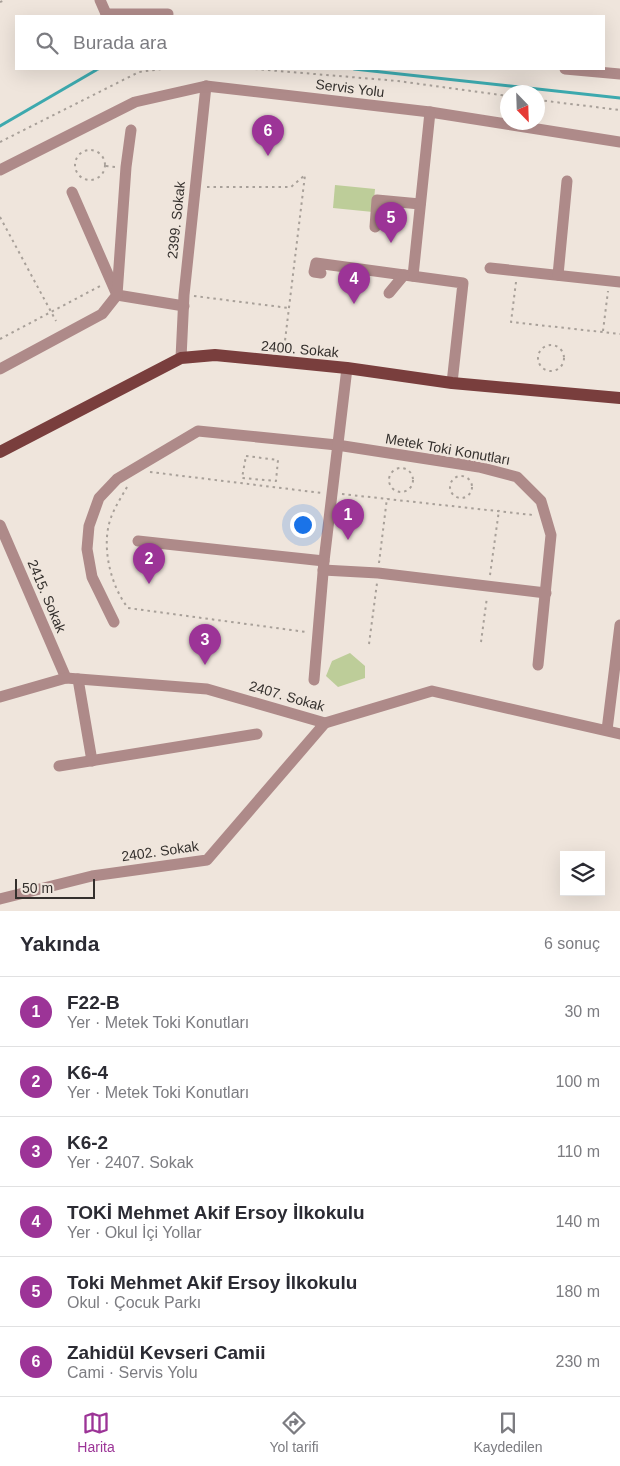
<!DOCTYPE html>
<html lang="tr">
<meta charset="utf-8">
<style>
body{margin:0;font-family:Helvetica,sans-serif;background:#f7f7f7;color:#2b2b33}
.controls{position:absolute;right:15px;bottom:15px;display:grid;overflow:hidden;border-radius:0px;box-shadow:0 5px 20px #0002}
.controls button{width:45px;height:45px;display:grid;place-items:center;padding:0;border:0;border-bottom:1px solid #e1e1e2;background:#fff;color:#2b2b33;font:25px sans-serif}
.compass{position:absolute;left:500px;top:85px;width:45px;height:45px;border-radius:50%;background:#fff;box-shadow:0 5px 20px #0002;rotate:157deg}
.scale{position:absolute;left:15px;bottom:12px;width:80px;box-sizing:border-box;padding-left:5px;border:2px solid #34302d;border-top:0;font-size:14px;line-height:18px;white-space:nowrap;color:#34302d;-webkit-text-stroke:4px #efe5dc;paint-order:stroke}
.you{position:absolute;left:302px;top:524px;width:18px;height:18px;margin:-12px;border:4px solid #fff;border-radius:50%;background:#1a73e8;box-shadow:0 0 0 8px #1a73e833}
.badge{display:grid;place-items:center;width:32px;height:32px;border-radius:50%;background:#9c3497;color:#fff;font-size:16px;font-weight:700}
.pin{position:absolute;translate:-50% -41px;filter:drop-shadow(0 1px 2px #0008)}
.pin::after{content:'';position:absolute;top:26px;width:18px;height:15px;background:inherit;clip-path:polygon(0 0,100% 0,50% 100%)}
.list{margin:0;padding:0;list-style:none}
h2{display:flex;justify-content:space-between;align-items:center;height:65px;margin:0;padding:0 20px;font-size:21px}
h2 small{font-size:16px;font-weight:400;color:#7c7c81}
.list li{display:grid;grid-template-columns:32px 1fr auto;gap:15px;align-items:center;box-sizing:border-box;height:70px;padding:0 20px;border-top:1px solid #e1e1e2}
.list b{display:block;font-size:19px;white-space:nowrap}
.list p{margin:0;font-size:16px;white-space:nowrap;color:#7c7c81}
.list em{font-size:16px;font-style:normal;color:#7c7c81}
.icon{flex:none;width:28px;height:28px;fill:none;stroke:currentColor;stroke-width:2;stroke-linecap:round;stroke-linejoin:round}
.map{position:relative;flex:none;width:620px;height:911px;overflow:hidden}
.search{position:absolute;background:#fff;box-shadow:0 5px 20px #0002;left:15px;right:15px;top:15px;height:55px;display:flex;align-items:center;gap:12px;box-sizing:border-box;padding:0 18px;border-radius:0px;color:#7c7c81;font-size:19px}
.sheet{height:485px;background:#fff}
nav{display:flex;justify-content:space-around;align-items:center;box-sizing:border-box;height:70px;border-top:1px solid #e1e1e2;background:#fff;font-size:14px;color:#7c7c81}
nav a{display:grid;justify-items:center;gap:2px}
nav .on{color:#9c3497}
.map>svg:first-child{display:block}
</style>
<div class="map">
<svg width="620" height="911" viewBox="0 0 620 911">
<rect width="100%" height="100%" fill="#efe5dc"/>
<g fill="#bdcd99">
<path d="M335,185L375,189L373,212L333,208Z"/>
<path d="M350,653L365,666V678L338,687L326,676L332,661Z"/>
</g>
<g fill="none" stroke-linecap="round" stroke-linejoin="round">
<g stroke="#3da9ae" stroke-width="3">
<path d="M354,69L620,98"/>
<path d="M0,126L98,69"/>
</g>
<g stroke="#a8a099" stroke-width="2" stroke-dasharray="2.5 4" stroke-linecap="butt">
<path d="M0,2L5,0"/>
<path d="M255,69L398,81L508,96"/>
<path d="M538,100L620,110"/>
<path d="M0,142L139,72L162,69"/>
<circle cx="90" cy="165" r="15"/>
<path d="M106,166L116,167"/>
<path d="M207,187H291L305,175L284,349"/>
<path d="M0,217L56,321"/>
<path d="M516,282L511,322L620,334"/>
<path d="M194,296L289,308"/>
<path d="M603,331L608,291"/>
<path d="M0,339L102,285"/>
<circle cx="551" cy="358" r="13"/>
<path d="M246,456L278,460L276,481L242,478Z"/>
<circle cx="401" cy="480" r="12"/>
<path d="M150,472L322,493"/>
<circle cx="461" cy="487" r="11"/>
<path d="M127,487C122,496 116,505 112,515C100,543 110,585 128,608L306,632"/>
<path d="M342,494L533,515"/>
<path d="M379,563L387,498"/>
<path d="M490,575L499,510"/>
<path d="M481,642L487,597"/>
<path d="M369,644L377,583"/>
</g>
<g stroke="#ae8a89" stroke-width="11">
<path d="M100,0L107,16"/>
<path d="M106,14H168"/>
<path d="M565,69L620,74"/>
<path d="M0,170L135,102L206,86L430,112L620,142"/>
<path d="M72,192L117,295L184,306"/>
<path d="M375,227L377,200L420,204"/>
<path d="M490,268L620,282"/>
<path d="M321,273L314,272L316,263L463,283L452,383"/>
<path d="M558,275L567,181"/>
<path d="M413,276L430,112"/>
<path d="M389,293L404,275"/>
<path d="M181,358L184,295L206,86"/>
<path d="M0,369L102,314L117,295L126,167L131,130"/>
<path d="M0,525L66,678"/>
<path d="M138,541L324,561"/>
<path d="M323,570L378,573L546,593"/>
<path d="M114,622L92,577L87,549L89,526L99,498L117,479L198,431L337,445L479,467L517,477L541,501L551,535L538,665"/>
<path d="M78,679L92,761"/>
<path d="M314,680L324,561L347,368"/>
<path d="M0,697L66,678L207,689L325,723L432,691L620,734"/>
<path d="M607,730L620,625"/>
<path d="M59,766L257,734"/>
<path d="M0,899L92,876L207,860L325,723"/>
</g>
<path stroke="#793e3d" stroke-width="12" d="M0,452L181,358L215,355L347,368L452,383L620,398"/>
</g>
<g text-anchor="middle" stroke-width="5" stroke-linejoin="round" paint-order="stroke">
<g font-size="14" fill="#34302d" stroke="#efe5dc">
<text transform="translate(350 88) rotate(7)" y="5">Servis Yolu</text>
<text transform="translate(176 220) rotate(-84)" y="5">2399. Sokak</text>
<text transform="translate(300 349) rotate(5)" y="5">2400. Sokak</text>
<text transform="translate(448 449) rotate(10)" y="5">Metek Toki Konutları</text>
<text transform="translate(47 596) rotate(67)" y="5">2415. Sokak</text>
<text transform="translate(287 696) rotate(16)" y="5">2407. Sokak</text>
<text transform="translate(160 851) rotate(-8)" y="5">2402. Sokak</text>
</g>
</g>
</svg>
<div class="controls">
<button><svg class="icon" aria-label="layers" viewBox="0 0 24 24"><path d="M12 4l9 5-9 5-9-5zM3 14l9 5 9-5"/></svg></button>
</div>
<svg class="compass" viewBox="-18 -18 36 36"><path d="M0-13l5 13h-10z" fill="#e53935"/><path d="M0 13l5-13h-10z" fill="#7c7c81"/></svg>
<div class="scale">50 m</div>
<div class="you"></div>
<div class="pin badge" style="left:348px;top:540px">1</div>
<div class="pin badge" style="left:149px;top:584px">2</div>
<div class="pin badge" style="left:205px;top:665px">3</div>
<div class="pin badge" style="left:354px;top:304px">4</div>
<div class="pin badge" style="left:391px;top:243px">5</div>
<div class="pin badge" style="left:268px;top:156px">6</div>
<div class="search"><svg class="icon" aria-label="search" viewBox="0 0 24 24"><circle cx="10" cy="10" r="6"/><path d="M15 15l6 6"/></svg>Burada ara</div>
</div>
<section class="sheet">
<h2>Yakında<small>6 sonuç</small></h2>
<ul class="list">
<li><span class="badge">1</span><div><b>F22-B</b><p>Yer · Metek Toki Konutları</p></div><em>30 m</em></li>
<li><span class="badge">2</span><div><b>K6-4</b><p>Yer · Metek Toki Konutları</p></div><em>100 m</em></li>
<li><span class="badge">3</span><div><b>K6-2</b><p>Yer · 2407. Sokak</p></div><em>110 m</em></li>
<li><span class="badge">4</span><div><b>TOKİ Mehmet Akif Ersoy İlkokulu</b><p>Yer · Okul İçi Yollar</p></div><em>140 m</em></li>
<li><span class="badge">5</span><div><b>Toki Mehmet Akif Ersoy İlkokulu</b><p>Okul · Çocuk Parkı</p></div><em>180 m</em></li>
<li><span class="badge">6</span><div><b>Zahidül Kevseri Camii</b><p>Cami · Servis Yolu</p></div><em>230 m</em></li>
</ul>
</section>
<nav>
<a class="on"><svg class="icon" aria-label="map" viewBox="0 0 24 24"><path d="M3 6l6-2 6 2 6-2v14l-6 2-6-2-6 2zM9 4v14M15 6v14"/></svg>Harita</a>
<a><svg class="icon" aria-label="directions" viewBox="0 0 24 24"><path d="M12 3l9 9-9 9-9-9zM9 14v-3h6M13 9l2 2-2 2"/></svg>Yol tarifi</a>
<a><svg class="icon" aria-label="saved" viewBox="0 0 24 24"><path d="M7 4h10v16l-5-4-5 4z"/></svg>Kaydedilen</a>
</nav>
